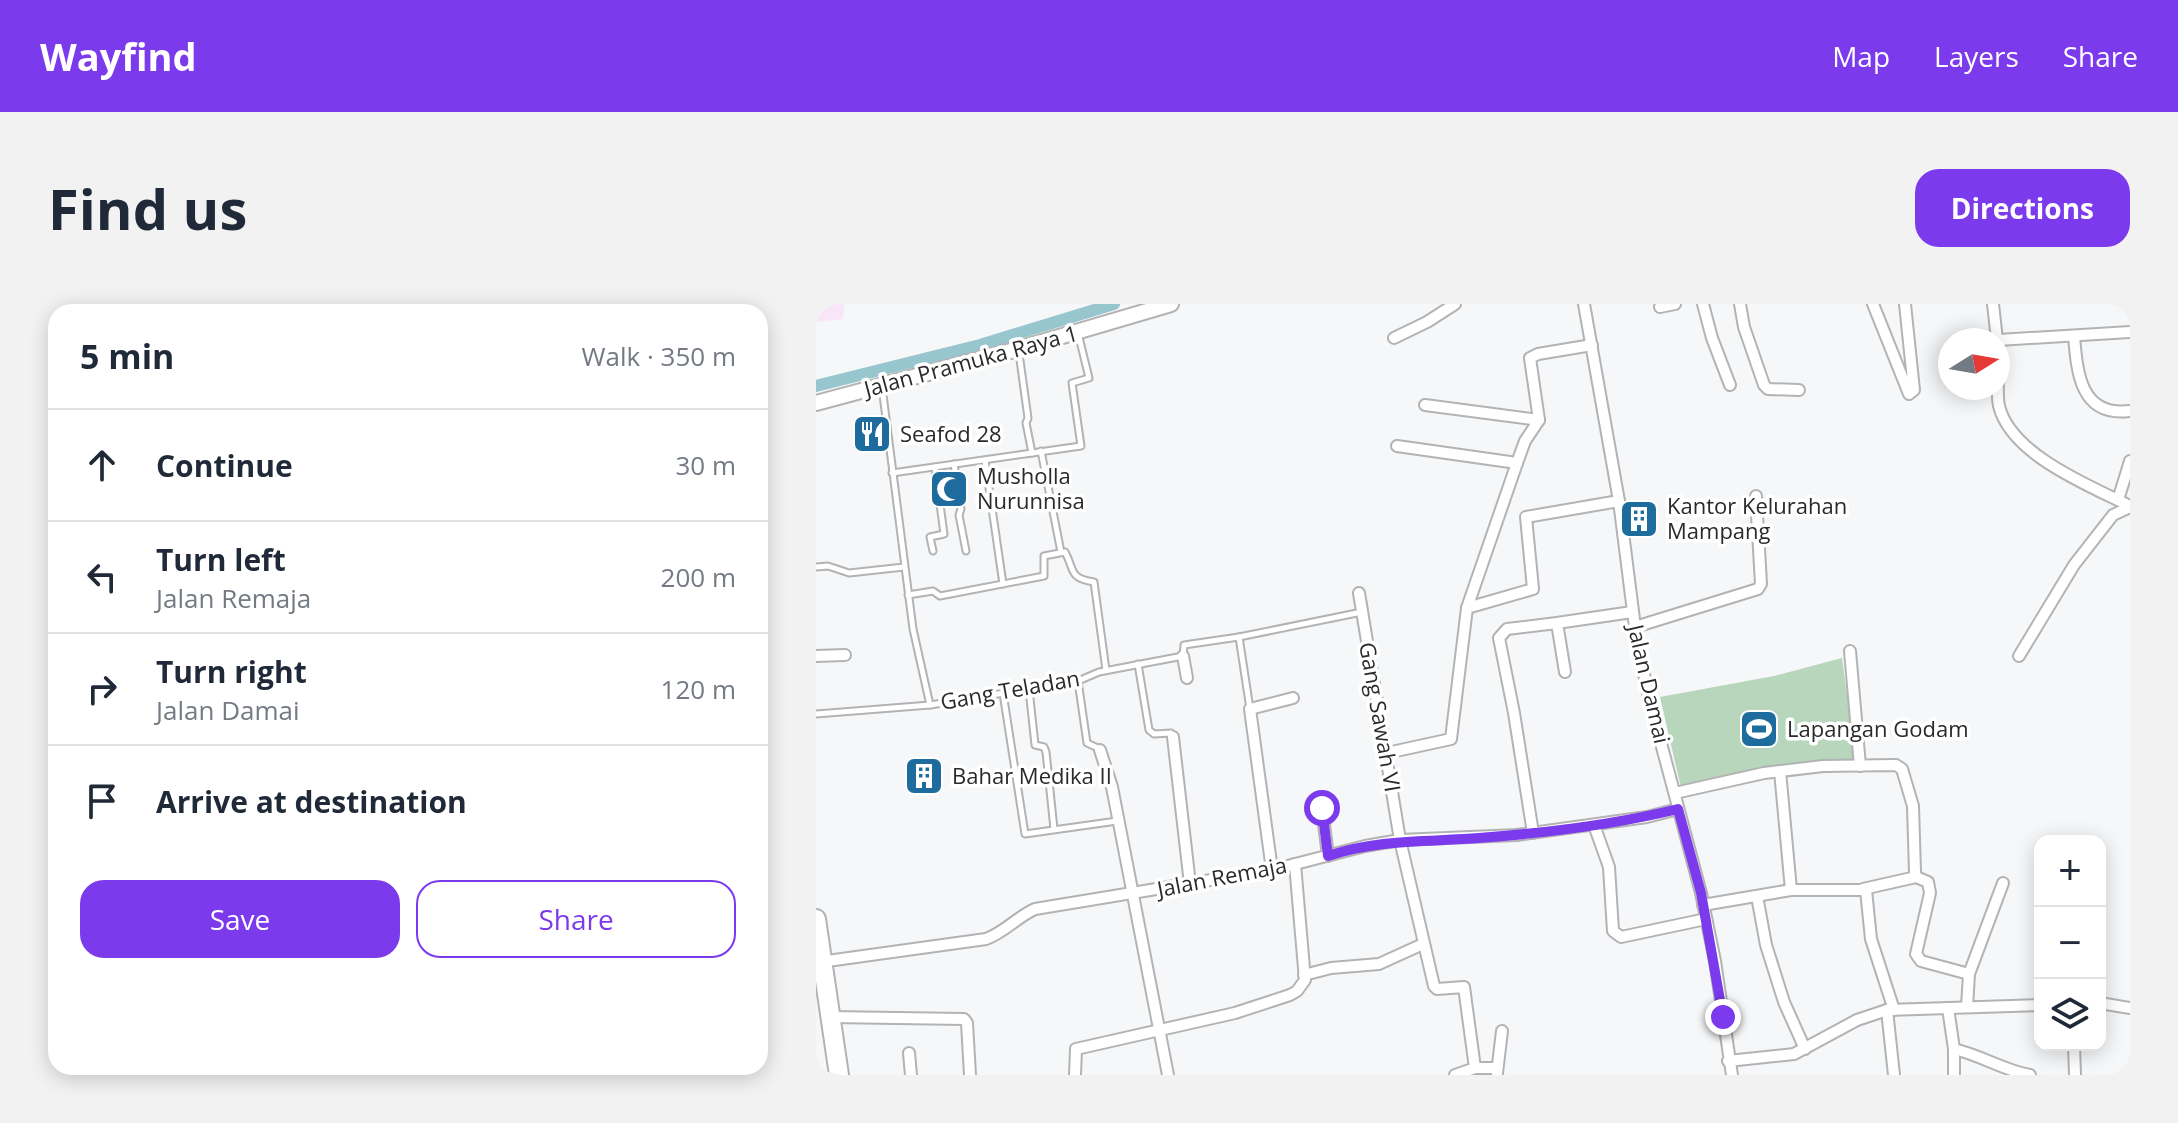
<!DOCTYPE html>
<meta charset="utf-8">
<style>
body{margin:0;font-family:"Open Sans",sans-serif;background:#f2f2f3;color:#1f2937}
.controls{position:absolute;right:24px;bottom:24px;display:grid;overflow:hidden;border-radius:16px;box-shadow:0 4px 20px #0003}
.controls button{width:72px;height:72px;display:grid;place-items:center;padding:0;border:0;border-bottom:2px solid #e0e1e3;background:#fff;color:#1f2937;font:40px sans-serif}
.compass{position:absolute;left:1122px;top:24px;width:72px;height:72px;border-radius:50%;background:#fff;box-shadow:0 4px 20px #0003;rotate:79deg}
.stop{position:absolute;width:24px;height:24px;margin:-18px;border:6px solid #7c3aed;border-radius:50%;background:#fff}
.stop.end{background:#7c3aed;border-color:#fff;box-shadow:0 2px 8px #0008}
.list{margin:0;padding:0;list-style:none}
h2{display:flex;justify-content:space-between;align-items:center;height:104px;margin:0;padding:0 32px;font-size:34px}
h2 small{font-size:26px;font-weight:400;color:#747a83}
.list li{display:grid;grid-template-columns:52px 1fr auto;gap:24px;align-items:center;box-sizing:border-box;height:112px;padding:0 32px;border-top:2px solid #e0e1e3}
.list b{display:block;font-size:30px;white-space:nowrap}
.list p{margin:0;font-size:26px;white-space:nowrap;color:#747a83}
.list em{font-size:26px;font-style:normal;color:#747a83}
.actions{display:flex;gap:16px;padding:24px 32px}
.actions a{flex:1;padding:18px 0;border:2px solid #7c3aed;border-radius:24px;text-align:center;font-size:28px;color:#7c3aed}
.actions .main{background:#7c3aed;color:#fff}
.icon{flex:none;width:44px;height:44px;fill:none;stroke:currentColor;stroke-width:2;stroke-linecap:round;stroke-linejoin:round}
.map{position:relative;flex:none;width:1314px;height:771px;overflow:hidden;border-radius:24px}
header{display:flex;align-items:center;gap:48px;box-sizing:border-box;height:112px;padding:0 40px;background:#7c3aed;color:#fff}
header strong{font-size:38px}
nav{display:flex;gap:44px;margin-inline-start:auto;font-size:28px}
.intro{display:flex;align-items:center;justify-content:space-between;box-sizing:border-box;height:192px;padding:0 48px}
h1{margin:0;font-size:56px}
.button{padding:20px 36px;border-radius:24px;background:#7c3aed;color:#fff;font-size:28px;font-weight:700}
main{display:flex;gap:48px;padding:0 48px}
aside{flex:1;background:#fff;border-radius:24px;box-shadow:0 4px 20px #0003}
.map>svg:first-child{display:block}
</style>
<header>
<strong>Wayfind</strong>
<nav><a>Map</a><a>Layers</a><a>Share</a></nav>
</header>
<div class="intro"><h1>Find us</h1><a class="button">Directions</a></div>
<main>
<aside>
<h2>5 min<small>Walk · 350 m</small></h2>
<ul class="list">
<li><svg class="icon" aria-label="ahead" viewBox="0 0 24 24"><path d="M12 20V5M6 11l6-6 6 6"/></svg><div><b>Continue</b></div><em>30 m</em></li>
<li><svg class="icon" aria-label="left" viewBox="0 0 24 24"><path d="M17 20v-9H6M10 6l-5 5 5 5"/></svg><div><b>Turn left</b><p>Jalan Remaja</p></div><em>200 m</em></li>
<li><svg class="icon" aria-label="right" viewBox="0 0 24 24"><path d="M7 20v-9h11M14 6l5 5-5 5"/></svg><div><b>Turn right</b><p>Jalan Damai</p></div><em>120 m</em></li>
<li><svg class="icon" aria-label="arrive" viewBox="0 0 24 24"><path d="M6 21V4h12l-3 4 3 4H6"/></svg><div><b>Arrive at destination</b></div></li>
</ul>
<div class="actions"><a class="main">Save</a><a>Share</a></div>
</aside>
<div class="map">
<svg width="1314" height="771" viewBox="0 0 1314 771">
<rect width="100%" height="100%" fill="#f6f7f8"/>
<path fill="#f8e6f8" d="M0,0H28L27,15L0,18Z"/>
<path fill="#b7d6bb" d="M1026,354L1040,458L865,484L844,393L958,372Z"/>
<g fill="none" stroke-linecap="round" stroke-linejoin="round">
<path stroke="#98c6ce" stroke-width="12" d="M0,82L164,41L298,0"/>
<defs>
<g id="lane">
<path d="M66,83L97,325L114,401"/>
<path d="M225,147L245,248"/>
<path d="M216,149L265,142L256,79L273,74L262,29"/>
<path d="M169,156L187,280"/>
<path d="M138,160L145,205L143,211L150,247"/>
<path d="M76,169L216,149L210,119L212,114L203,49"/>
<path d="M117,247L114,233L128,230L119,163"/>
<path d="M0,263L12,262L33,269L88,263"/>
<path d="M92,291L117,287L124,292L228,272V252L249,248C259,266 252,274 278,278L290,366"/>
<path d="M322,360L333,426L338,430L355,429L357,433"/>
<path d="M262,377L271,439L284,445"/>
<path d="M213,385L219,441L228,443L230,448L238,525"/>
<path d="M187,389L209,530L301,517"/>
<path d="M434,405L423,333L546,308"/>
<path d="M0,410L114,401L262,377L283,368L367,352L368,341L423,333"/>
</g>
<g id="street">
<path d="M768,0L803,197L821,339L834,398L885,589L899,657L916,771"/>
<path d="M887,0L896,34L914,81"/>
<path d="M924,0L928,23L948,81L952,85L983,86"/>
<path d="M1057,0L1093,90L1098,86L1089,0"/>
<path d="M1177,0L1181,36"/>
<path d="M844,3L859,0"/>
<path d="M1258,32C1261,68 1264,113 1314,107"/>
<path d="M578,34L611,18L639,0"/>
<path d="M1182,36L1314,28"/>
<path d="M1182,71C1182,81 1181,93 1183,102C1195,151 1274,182 1314,202"/>
<path d="M609,101L723,116"/>
<path d="M581,142L701,159"/>
<path d="M1302,196L1314,157"/>
<path d="M543,289L584,536L618,682L621,685L648,683L659,764H681"/>
<path d="M651,304L717,285L710,213L803,197"/>
<path d="M819,323L942,285L945,280L940,192"/>
<path d="M1034,347L1044,462"/>
<path d="M0,352L29,351"/>
<path d="M367,352L371,374"/>
<path d="M1203,352L1258,261L1297,211L1314,203"/>
<path d="M749,368L741,319L816,308"/>
<path d="M357,433L374,580"/>
<path d="M284,446L296,483L352,771"/>
<path d="M571,449L635,435L651,304L701,159L709,137L723,116L714,54L722,50L776,41"/>
<path d="M964,467L975,586"/>
<path d="M859,489L948,469L1007,462L1080,461L1086,465L1097,502L1099,568L1100,573L1112,578L1114,589L1100,650L1105,657L1153,670L1151,703"/>
<path d="M506,504L512,552"/>
<path d="M778,521L793,563L797,627L805,633L890,615"/>
<path d="M717,529L698,409L683,334L691,325L741,319"/>
<path d="M456,566L434,405L477,394"/>
<path d="M1047,585L1100,573"/>
<path d="M941,592L950,641L968,698L989,745"/>
<path d="M887,601L975,586H1050L1055,635L1078,706"/>
<path d="M4,658L170,635C189,628 201,613 219,605L456,566L549,542L584,536L701,531L831,513L862,505"/>
<path d="M1153,670L1187,579"/>
<path d="M488,671L515,664L563,660L607,640"/>
<path d="M1284,699L1314,704"/>
<path d="M1132,704L1138,745V771"/>
<path d="M1071,706L1078,771"/>
<path d="M14,713L148,715L151,719L154,771"/>
<path d="M1258,741L1259,771"/>
<path d="M1138,745C1164,751 1187,766 1214,771"/>
<path d="M93,749L95,771"/>
<path d="M912,757L978,750L1041,716L1071,706L1224,701"/>
<path d="M681,769L686,727"/>
<path d="M259,771L260,745L419,709L474,691L481,687L489,676L479,560"/>
<path d="M639,771L659,764"/>
</g>
<path id="secondary" d="M0,99L202,45L355,0"/>
<path id="highway" d="M0,615L23,771"/>
</defs>
<use href="#lane" stroke="#b3b3b4" stroke-width="9"/>
<use href="#street" stroke="#b3b3b4" stroke-width="14"/>
<use href="#secondary" stroke="#b3b3b4" stroke-width="18"/>
<use href="#highway" stroke="#b3b3b4" stroke-width="22"/>
<use href="#lane" stroke="#fff" stroke-width="5"/>
<use href="#street" stroke="#fff" stroke-width="10"/>
<use href="#secondary" stroke="#fff" stroke-width="14"/>
<use href="#highway" stroke="#fff" stroke-width="18"/>
</g>
<g fill="none" stroke-linecap="round" stroke-linejoin="round">
<path stroke="#7c3aed" stroke-width="10" d="M506,504L512,552C562,535 611,538 663,534C730,529 797,521 862,505L885,589L907,713"/>
</g>
<defs>
<symbol id="restaurant-square" viewBox="-11 -11 22 22"><rect x="-9" y="-9" width="18" height="18" rx="4" fill="#1e6c9e" stroke="#fff"/><path d="M-5-6h1v4h1v-4h1v4h1v-4h1v5L-1.5 .5V6h-2V.5L-5-1ZM5-6V6H3V1.5H1.5Q1.5-4 5-6Z" fill="#fff"/></symbol>
<symbol id="mosque-square" viewBox="-11 -11 22 22"><rect x="-9" y="-9" width="18" height="18" rx="4" fill="#1e6c9e" stroke="#fff"/><path d="M3.5-4.9A6 6 0 1 0 3.5 4.9A5 5 0 1 1 3.5-4.9Z" fill="#fff"/></symbol>
<symbol id="building-square" viewBox="-11 -11 22 22"><rect x="-9" y="-9" width="18" height="18" rx="4" fill="#1e6c9e" stroke="#fff"/><path d="M-4-6H4V6H1V3H-1V6H-4ZM-2.5-4.3h1.7v1.8h-1.7ZM.8-4.3h1.7v1.8H.8ZM-2.5-1h1.7V.8h-1.7ZM.8-1h1.7V.8H.8Z" fill="#fff"/></symbol>
<symbol id="stadium-square" viewBox="-11 -11 22 22"><rect x="-9" y="-9" width="18" height="18" rx="4" fill="#1e6c9e" stroke="#fff"/><path d="M0-5a6.5 5 0 1 0 0 10a6.5 5 0 1 0 0-10ZM-3.5-1.8h7v3.6h-7Z" fill="#fff"/></symbol>
</defs>
<g fill-rule="evenodd">
<use href="#restaurant-square" x="34" y="108" width="44" height="44"/>
<use href="#mosque-square" x="111" y="163" width="44" height="44"/>
<use href="#building-square" x="801" y="193" width="44" height="44"/>
<use href="#stadium-square" x="921" y="403" width="44" height="44"/>
<use href="#building-square" x="86" y="450" width="44" height="44"/>
</g>
<g text-anchor="middle" stroke-width="7" stroke-linejoin="round" paint-order="stroke">
<g font-size="22" fill="#292a2a" stroke="#fff">
<text transform="translate(155 57) rotate(-15)" y="8">Jalan Pramuka Raya 1</text>
<text transform="translate(833 380) rotate(77)" y="8">Jalan Damai</text>
<text transform="translate(194 386) rotate(-10)" y="8">Gang Teladan</text>
<text transform="translate(564 413) rotate(80)" y="8">Gang Sawah VI</text>
<text transform="translate(406 573) rotate(-11)" y="8">Jalan Remaja</text>
</g>
<g font-size="22" fill="#292a2a" stroke="#fff" text-anchor="start">
<text x="84" y="138">Seafod 28</text>
<text x="161" y="180">Musholla<tspan x="161" dy="25">Nurunnisa</tspan></text>
<text x="851" y="210">Kantor Kelurahan<tspan x="851" dy="25">Mampang</tspan></text>
<text x="971" y="433">Lapangan Godam</text>
<text x="136" y="480">Bahar Medika II</text>
</g>
</g>
</svg>
<div class="controls">
<button>+</button>
<button>−</button>
<button><svg class="icon" aria-label="layers" viewBox="0 0 24 24"><path d="M12 4l9 5-9 5-9-5zM3 14l9 5 9-5"/></svg></button>
</div>
<svg class="compass" viewBox="-18 -18 36 36"><path d="M0-13l5 13h-10z" fill="#e53935"/><path d="M0 13l5-13h-10z" fill="#747a83"/></svg>
<div class="stop" style="left:506px;top:504px"></div>
<div class="stop end" style="left:907px;top:713px"></div>
</div>
</main>
